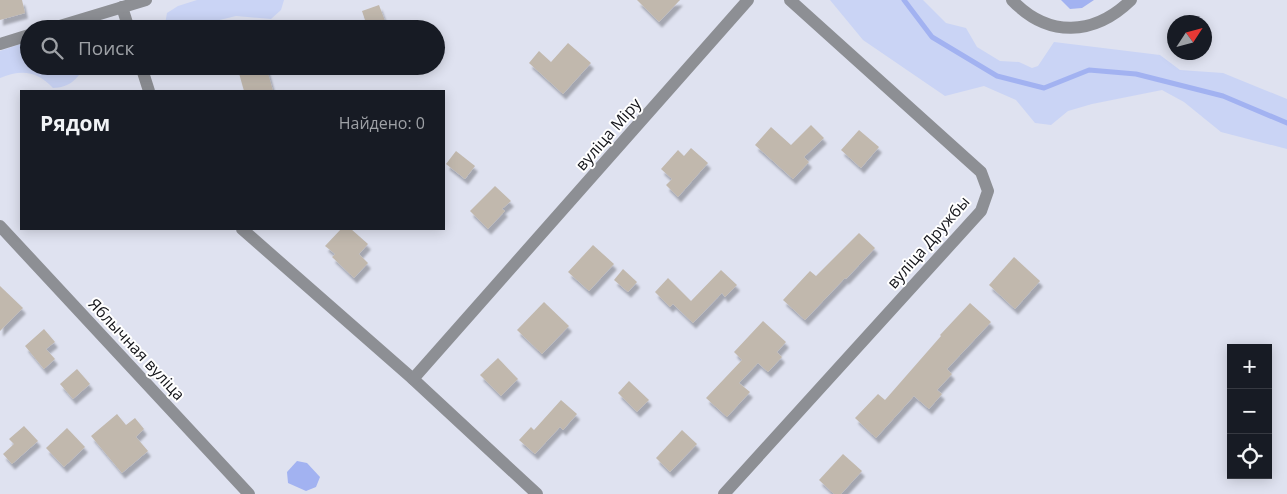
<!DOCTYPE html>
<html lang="ru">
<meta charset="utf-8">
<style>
body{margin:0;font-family:"Open Sans",sans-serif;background:#20242c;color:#f1f3f6}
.controls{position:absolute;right:15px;bottom:15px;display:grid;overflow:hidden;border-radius:0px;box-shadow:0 2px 12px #0003}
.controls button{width:45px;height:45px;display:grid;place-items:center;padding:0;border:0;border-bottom:1px solid #363941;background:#171b24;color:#f1f3f6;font:25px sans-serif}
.compass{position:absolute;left:1167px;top:15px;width:45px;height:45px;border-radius:50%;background:#171b24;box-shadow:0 2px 12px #0003;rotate:54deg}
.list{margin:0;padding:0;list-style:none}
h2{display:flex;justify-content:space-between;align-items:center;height:65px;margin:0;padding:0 20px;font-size:21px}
h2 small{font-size:16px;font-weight:400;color:#9ea1a6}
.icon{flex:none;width:28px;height:28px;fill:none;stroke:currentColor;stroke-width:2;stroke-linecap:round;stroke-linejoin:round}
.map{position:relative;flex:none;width:1287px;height:494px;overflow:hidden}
.search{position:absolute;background:#171b24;box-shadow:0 2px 12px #0003;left:20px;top:20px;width:425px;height:55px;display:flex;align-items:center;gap:12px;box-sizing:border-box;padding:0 18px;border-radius:28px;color:#9ea1a6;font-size:19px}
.panel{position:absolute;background:#171b24;box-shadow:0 2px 12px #0003;left:20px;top:90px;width:425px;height:140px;border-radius:0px}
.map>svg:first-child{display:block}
</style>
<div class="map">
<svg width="1287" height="494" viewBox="0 0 1287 494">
<defs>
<filter id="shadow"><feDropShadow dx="3" dy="5.5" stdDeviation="1" flood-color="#0004"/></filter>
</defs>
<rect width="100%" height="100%" fill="#dfe2f0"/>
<g fill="#cad4f5">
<path d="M197,0H284L281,10L271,19L236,16L183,29H171L165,24L167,13L178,6Z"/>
<path d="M830,0H923L946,23L966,28L977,47L1000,61L1019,62L1032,68L1038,66L1054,42L1160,55L1180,70L1223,73L1287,99V149L1221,132L1184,102L1162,90L1092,104L1068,111L1051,125L1035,123L1016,100L984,86L945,96L863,40Z"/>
<path d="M29,41V66H84C77,81 69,87 53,88C37,71 22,69 0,78V51Z"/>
</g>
<g fill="#a2b2f1">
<path d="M1061,0H1094L1082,8L1070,9Z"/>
<path d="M297,461L307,463L320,477L316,487L306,491L288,483L287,472Z"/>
</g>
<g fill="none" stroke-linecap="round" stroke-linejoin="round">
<path stroke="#a2b2f1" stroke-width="5" d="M904,0L932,37L997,76L1044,88L1089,70L1136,74L1223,96L1287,123"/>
</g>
<g fill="#c1b8ad" filter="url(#shadow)">
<path d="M0,0H22L25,13L0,20Z"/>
<path d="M637,0H680L659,22Z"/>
<path d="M379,5L388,29H368L362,11Z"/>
<path d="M568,43L591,63L563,94L529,63L539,51L551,62Z"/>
<path d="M237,66H266L273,91H244Z"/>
<path d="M811,125L824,138L804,157L809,162L793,179L755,145L771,127L791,145Z"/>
<path d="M859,130L879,147L861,168L841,150Z"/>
<path d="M691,148L708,163L678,197L666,185L672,179L661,169L678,150L684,156Z"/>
<path d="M456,151L475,166L465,179L446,164Z"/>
<path d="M495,186L511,201L502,209L505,211L488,229L470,211Z"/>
<path d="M341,229H351L368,244L359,254L368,263L354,278L332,257L335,254L325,246Z"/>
<path d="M859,233L875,248L846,279L845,278L805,320L783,300L810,271L816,276Z"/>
<path d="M593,245L614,264L589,291L568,272Z"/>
<path d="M1014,257L1040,281L1015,309L989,285Z"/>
<path d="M623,269L637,282L628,292L614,280Z"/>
<path d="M721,270L737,285L725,297L722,293L693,323L673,304L670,307L655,292L668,278L691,301Z"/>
<path d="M0,286L23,308L0,331Z"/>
<path d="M544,302L569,326L542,354L517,330Z"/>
<path d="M970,303L991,322L947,369L952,374L937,390L942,394L929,409L914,396L876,438L855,418L878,394L885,400L941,336L940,335Z"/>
<path d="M763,321L786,342L777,352L782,357L768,372L758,363L739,383L750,392L727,417L706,398L742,360L734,352Z"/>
<path d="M44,329L55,342L46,349L55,359L44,369L25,346Z"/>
<path d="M498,358L518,379L501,396L480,375Z"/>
<path d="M77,369L90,384L73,399L60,384Z"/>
<path d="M629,381L649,400L637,412L618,393Z"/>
<path d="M561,400L577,414L563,430L560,427L535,454L519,440L531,427L534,430Z"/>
<path d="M117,414L126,425L135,418L144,429L136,437L148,451L122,473L91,436Z"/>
<path d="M24,426L38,441L12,464L3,454L14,444L9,439Z"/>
<path d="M67,428L85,447L64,467L46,448Z"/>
<path d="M682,430L697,444L670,472L656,458Z"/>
<path d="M843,454L862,471L841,494H834L819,480Z"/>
</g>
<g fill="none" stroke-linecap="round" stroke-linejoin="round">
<g stroke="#8d8f94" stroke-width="12">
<path d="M1012,0C1048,38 1094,36 1131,0"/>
<path d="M122,7L129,29"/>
<path d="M50,29L146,0"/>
<path d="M0,44L29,35"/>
<path d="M141,66L149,91"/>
<path d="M0,226L249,494"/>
<path d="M242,229L413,379L537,494"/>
<path d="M413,379L748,0"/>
<path d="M724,494L981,211L988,191L981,172L790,0"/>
</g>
</g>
<g text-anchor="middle" stroke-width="4" stroke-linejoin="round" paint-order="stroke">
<g font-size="16" fill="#14151a" stroke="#fff">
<text transform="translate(608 134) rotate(-49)" y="6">вуліца Міру</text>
<text transform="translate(928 242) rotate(-49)" y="6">вуліца Дружбы</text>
<text transform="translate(137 349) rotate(47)" y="6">Яблычная вуліца</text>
</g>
</g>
</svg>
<div class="controls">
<button>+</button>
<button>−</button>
<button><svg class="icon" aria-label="locate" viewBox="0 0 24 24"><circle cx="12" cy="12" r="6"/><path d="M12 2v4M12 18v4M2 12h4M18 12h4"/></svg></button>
</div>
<svg class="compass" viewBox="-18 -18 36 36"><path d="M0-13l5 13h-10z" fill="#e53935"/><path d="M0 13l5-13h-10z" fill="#9ea1a6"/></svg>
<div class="search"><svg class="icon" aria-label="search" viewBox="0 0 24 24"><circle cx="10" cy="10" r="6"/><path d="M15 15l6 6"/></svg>Поиск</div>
<section class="panel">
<h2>Рядом<small>Найдено: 0</small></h2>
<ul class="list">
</ul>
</section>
</div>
